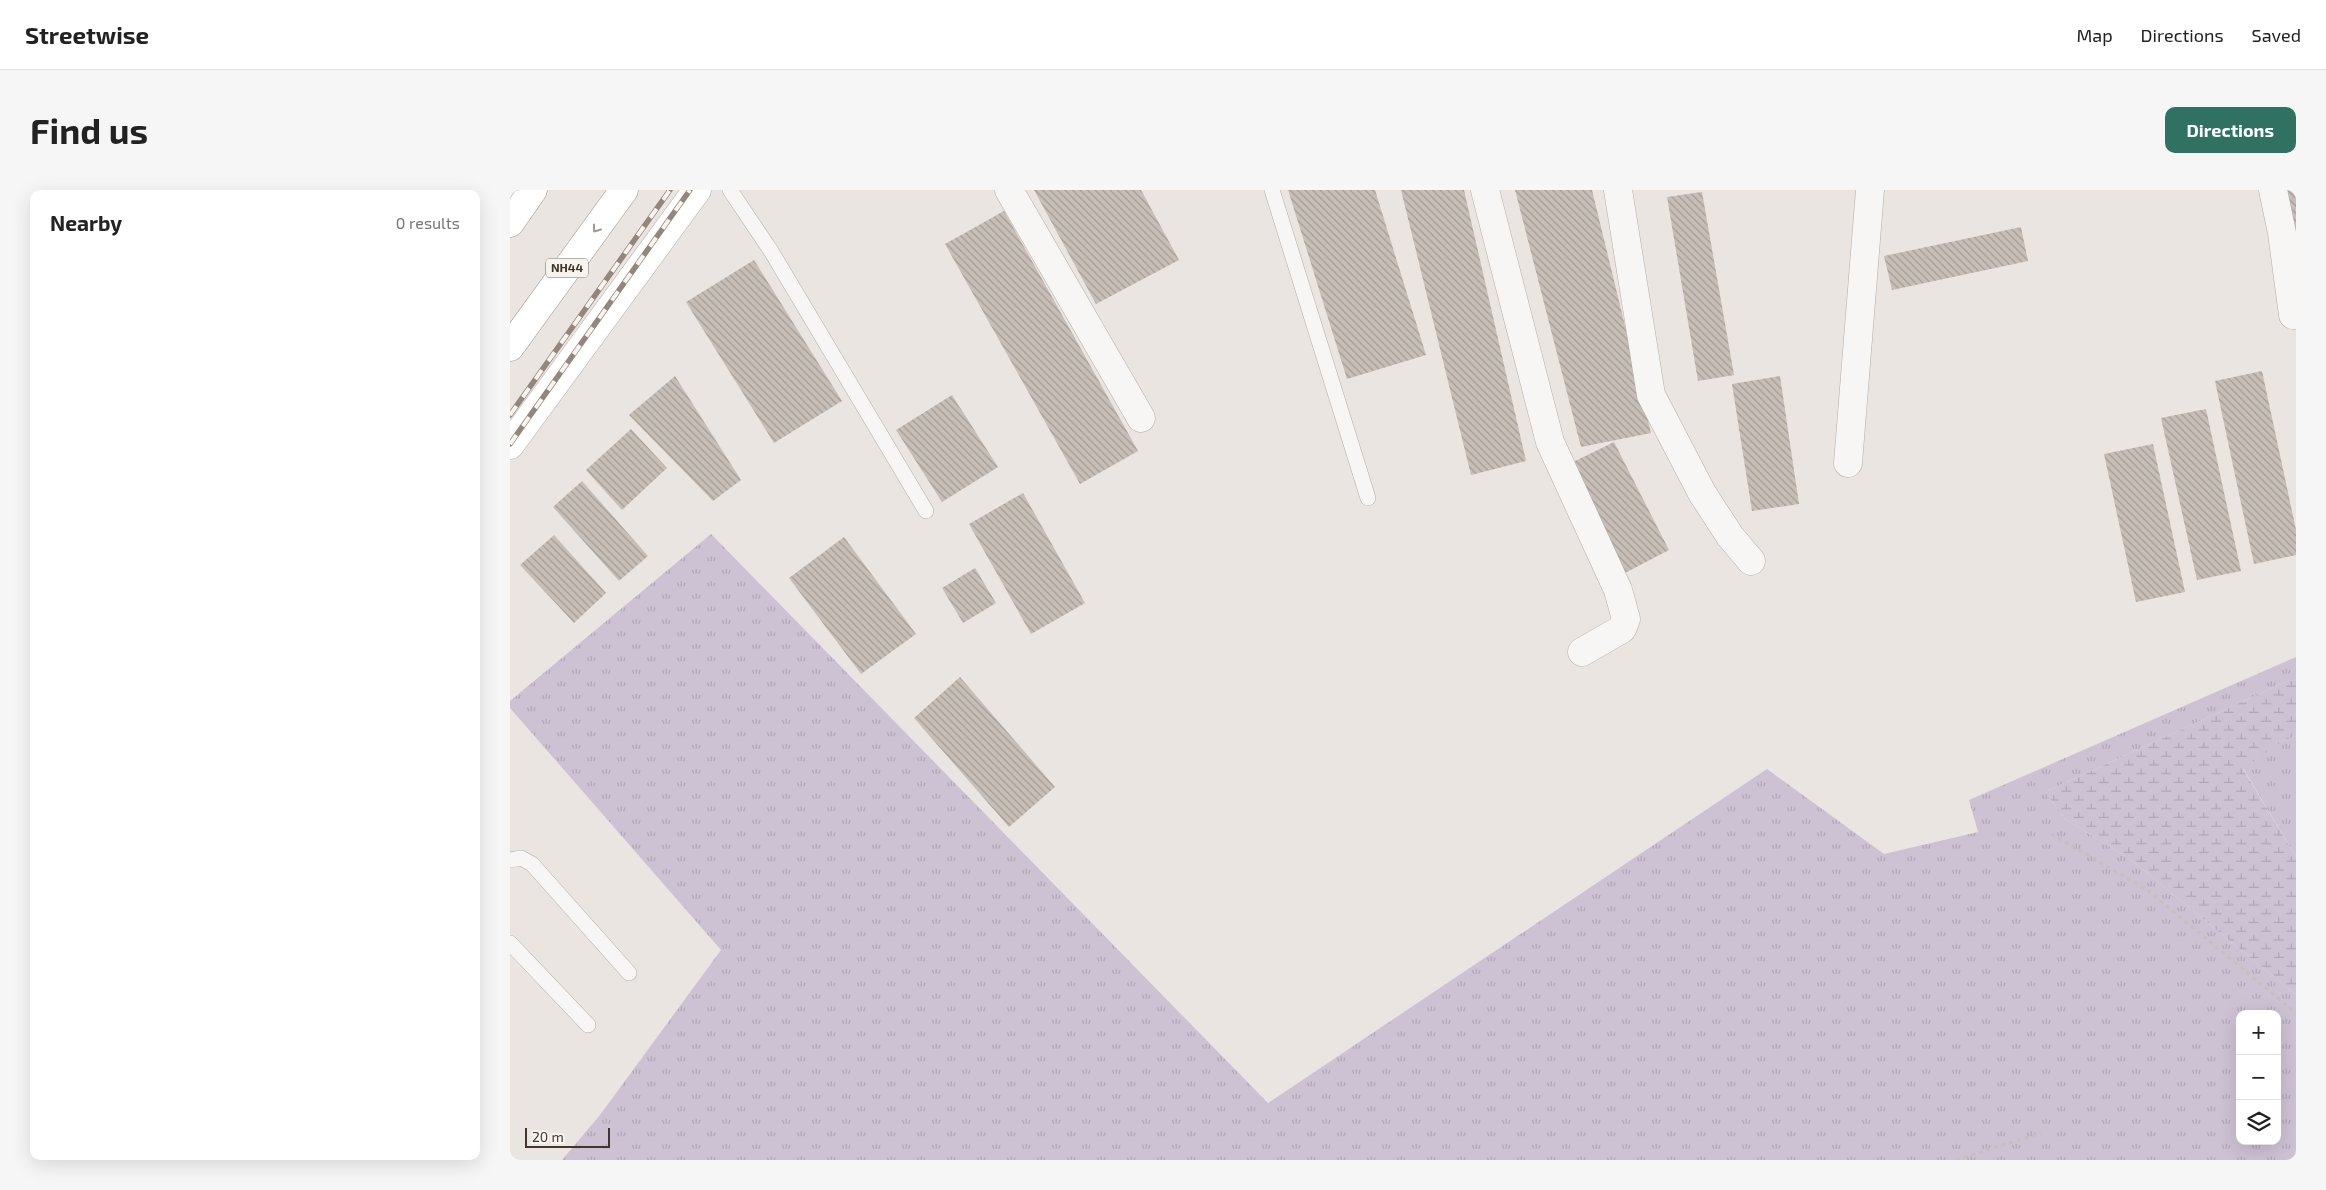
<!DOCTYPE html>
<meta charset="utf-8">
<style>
body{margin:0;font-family:"Exo 2",sans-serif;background:#f6f6f6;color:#222}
.controls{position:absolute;right:15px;bottom:15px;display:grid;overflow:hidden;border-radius:10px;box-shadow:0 5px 20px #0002}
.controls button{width:45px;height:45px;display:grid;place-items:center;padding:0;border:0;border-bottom:1px solid #e0e0e0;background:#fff;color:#222;font:25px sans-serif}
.scale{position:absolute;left:15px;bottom:12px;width:85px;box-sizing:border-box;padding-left:5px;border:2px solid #423628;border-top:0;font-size:14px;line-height:18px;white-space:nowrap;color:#423628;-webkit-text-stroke:4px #f7f4f0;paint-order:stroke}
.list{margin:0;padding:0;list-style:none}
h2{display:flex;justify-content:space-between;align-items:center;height:65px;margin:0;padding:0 20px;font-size:21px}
h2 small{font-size:16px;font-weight:400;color:#767676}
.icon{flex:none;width:28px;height:28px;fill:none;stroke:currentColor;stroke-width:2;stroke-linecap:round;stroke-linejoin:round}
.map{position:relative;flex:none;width:1786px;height:970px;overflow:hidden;border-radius:10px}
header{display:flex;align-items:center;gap:30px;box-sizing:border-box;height:70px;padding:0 25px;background:#fff;border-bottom:1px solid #e0e0e0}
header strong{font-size:24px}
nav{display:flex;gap:28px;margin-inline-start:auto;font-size:18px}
.intro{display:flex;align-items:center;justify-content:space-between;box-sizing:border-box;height:120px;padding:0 30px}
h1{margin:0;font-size:35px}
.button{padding:12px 22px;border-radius:10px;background:#307261;color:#fff;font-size:18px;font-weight:700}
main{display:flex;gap:30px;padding:0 30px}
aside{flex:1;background:#fff;border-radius:10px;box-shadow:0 5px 20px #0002}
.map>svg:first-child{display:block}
</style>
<header>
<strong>Streetwise</strong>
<nav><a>Map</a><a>Directions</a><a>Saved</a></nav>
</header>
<div class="intro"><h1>Find us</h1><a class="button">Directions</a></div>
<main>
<aside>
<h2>Nearby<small>0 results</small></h2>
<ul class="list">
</ul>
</aside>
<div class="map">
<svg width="1786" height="970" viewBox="0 0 1786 970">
<defs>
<pattern id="grass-tufts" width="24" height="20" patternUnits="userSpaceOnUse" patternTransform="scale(1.25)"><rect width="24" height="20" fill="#cdc1d4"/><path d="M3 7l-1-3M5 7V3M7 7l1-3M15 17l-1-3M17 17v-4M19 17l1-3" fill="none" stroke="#b1a6b6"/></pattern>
<pattern id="wetland-marsh" width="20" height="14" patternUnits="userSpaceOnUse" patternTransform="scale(1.25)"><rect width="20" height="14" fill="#cdc1d4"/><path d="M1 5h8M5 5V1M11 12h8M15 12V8" fill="none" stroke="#b1a6b6"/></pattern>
<pattern id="building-back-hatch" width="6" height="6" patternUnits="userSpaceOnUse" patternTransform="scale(1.25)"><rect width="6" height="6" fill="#c7bfb7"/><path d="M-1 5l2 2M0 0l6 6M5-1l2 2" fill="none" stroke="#a39c95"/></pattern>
</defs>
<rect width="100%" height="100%" fill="#eae5e1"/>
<g fill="url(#grass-tufts)" fill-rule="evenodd">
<path d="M201,344L758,913L1257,579L1374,664L1468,642L1459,610L1786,467V489L1771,494L1535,602L1555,629L1620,669L1786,805V970H52L90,925L211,760L0,518V511ZM1730,824H1767V951H1730Z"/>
<path d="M1786,546V667L1733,578L1773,551Z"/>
</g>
<path fill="url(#wetland-marsh)" d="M1786,489V546L1773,551L1733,579L1786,667V805L1620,669L1555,629L1535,602L1771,494Z"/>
<g fill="url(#building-back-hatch)">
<path d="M524,0H631L669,70L586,114Z"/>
<path d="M778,0H865L916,165L837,189Z"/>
<path d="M891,0H954L1016,271L961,285Z"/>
<path d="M1005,0H1082L1141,243L1071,257Z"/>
<path d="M1772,0H1786V56Z"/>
<path d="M1192,2L1224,185L1188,191L1157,7Z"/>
<path d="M494,21L628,261L570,294L435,54Z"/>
<path d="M1511,37L1518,71L1382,100L1374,66Z"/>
<path d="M244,70L332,211L264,253L176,112Z"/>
<path d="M1752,181L1786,340V365L1744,374L1705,191Z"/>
<path d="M165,186L231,290L203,311L119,225Z"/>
<path d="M1270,186L1289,314L1242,321L1222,194Z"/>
<path d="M442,205L488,277L432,312L386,240Z"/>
<path d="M1696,219L1731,381L1687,390L1651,228Z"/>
<path d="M121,239L157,278L112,320L76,280Z"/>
<path d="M1104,252L1159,360L1115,383L1059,274Z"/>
<path d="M1643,254L1675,402L1626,412L1594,264Z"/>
<path d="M72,291L138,366L109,391L43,317Z"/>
<path d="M513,303L575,413L521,444L459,334Z"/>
<path d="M44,345L96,403L64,433L10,375Z"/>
<path d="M334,347L406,444L351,484L279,388Z"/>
<path d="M465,378L486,413L453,433L432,398Z"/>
<path d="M450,487L545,597L499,637L404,528Z"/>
</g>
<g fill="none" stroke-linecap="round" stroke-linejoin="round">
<defs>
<g id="lane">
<path d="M220,0L261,61L416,321"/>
<path d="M762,0L858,308"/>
<path d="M0,670L11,668L22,674L119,783"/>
<path d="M0,753L78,835"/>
</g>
<g id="street">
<path d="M499,0L631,228"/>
<path d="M975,0L1040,252L1108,400L1116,429L1112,439L1072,462"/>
<path d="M1108,0L1141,205L1192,303L1220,346L1241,371"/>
<path d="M1763,0L1772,43L1783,125H1786"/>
<path d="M1338,273L1360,0"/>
</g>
<path id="secondary" d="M0,255L187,0"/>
<g id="highway">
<path d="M0,33L23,0"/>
<path d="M0,157L114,0"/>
</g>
</defs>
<use href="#lane" stroke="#b4ada6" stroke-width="16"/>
<use href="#street" stroke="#b4ada6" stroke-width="29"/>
<use href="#secondary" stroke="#b4ada6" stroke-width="29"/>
<use href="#highway" stroke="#a19487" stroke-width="29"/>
<g stroke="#c5c0bb" stroke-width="3" stroke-dasharray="4 4" stroke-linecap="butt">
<path d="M1541,644L1636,699L1786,823"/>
<path d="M1446,970L1531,943"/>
</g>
<use href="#lane" stroke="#f8f6f4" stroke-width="15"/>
<use href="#street" stroke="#f8f6f4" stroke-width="28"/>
<use href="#secondary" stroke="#fff" stroke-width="28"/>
<use href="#highway" stroke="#fff" stroke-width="28"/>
<defs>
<g id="rail">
<path d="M0,225L160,0"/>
<path d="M0,254L180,0"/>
</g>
</defs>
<use href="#rail" stroke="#948779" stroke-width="5.5"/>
<use href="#rail" stroke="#f7f4f0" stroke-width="4" stroke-dasharray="11" stroke-linecap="butt"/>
</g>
<defs><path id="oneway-chevron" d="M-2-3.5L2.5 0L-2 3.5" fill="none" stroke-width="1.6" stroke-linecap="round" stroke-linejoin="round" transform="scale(1.25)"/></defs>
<use stroke="#a09a94" href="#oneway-chevron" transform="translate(86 39) rotate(126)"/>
<g text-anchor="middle" stroke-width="4" stroke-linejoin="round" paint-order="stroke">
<rect fill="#f7f4f0" stroke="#786f64" stroke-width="1" x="36" y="68.5" width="42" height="19" rx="4"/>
<g font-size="12" font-weight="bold" fill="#423628">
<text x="57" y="82">NH44</text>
</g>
</g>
</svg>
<div class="controls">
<button>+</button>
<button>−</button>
<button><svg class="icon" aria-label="layers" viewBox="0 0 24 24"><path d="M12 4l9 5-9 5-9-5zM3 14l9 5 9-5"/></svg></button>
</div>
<div class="scale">20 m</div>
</div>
</main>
